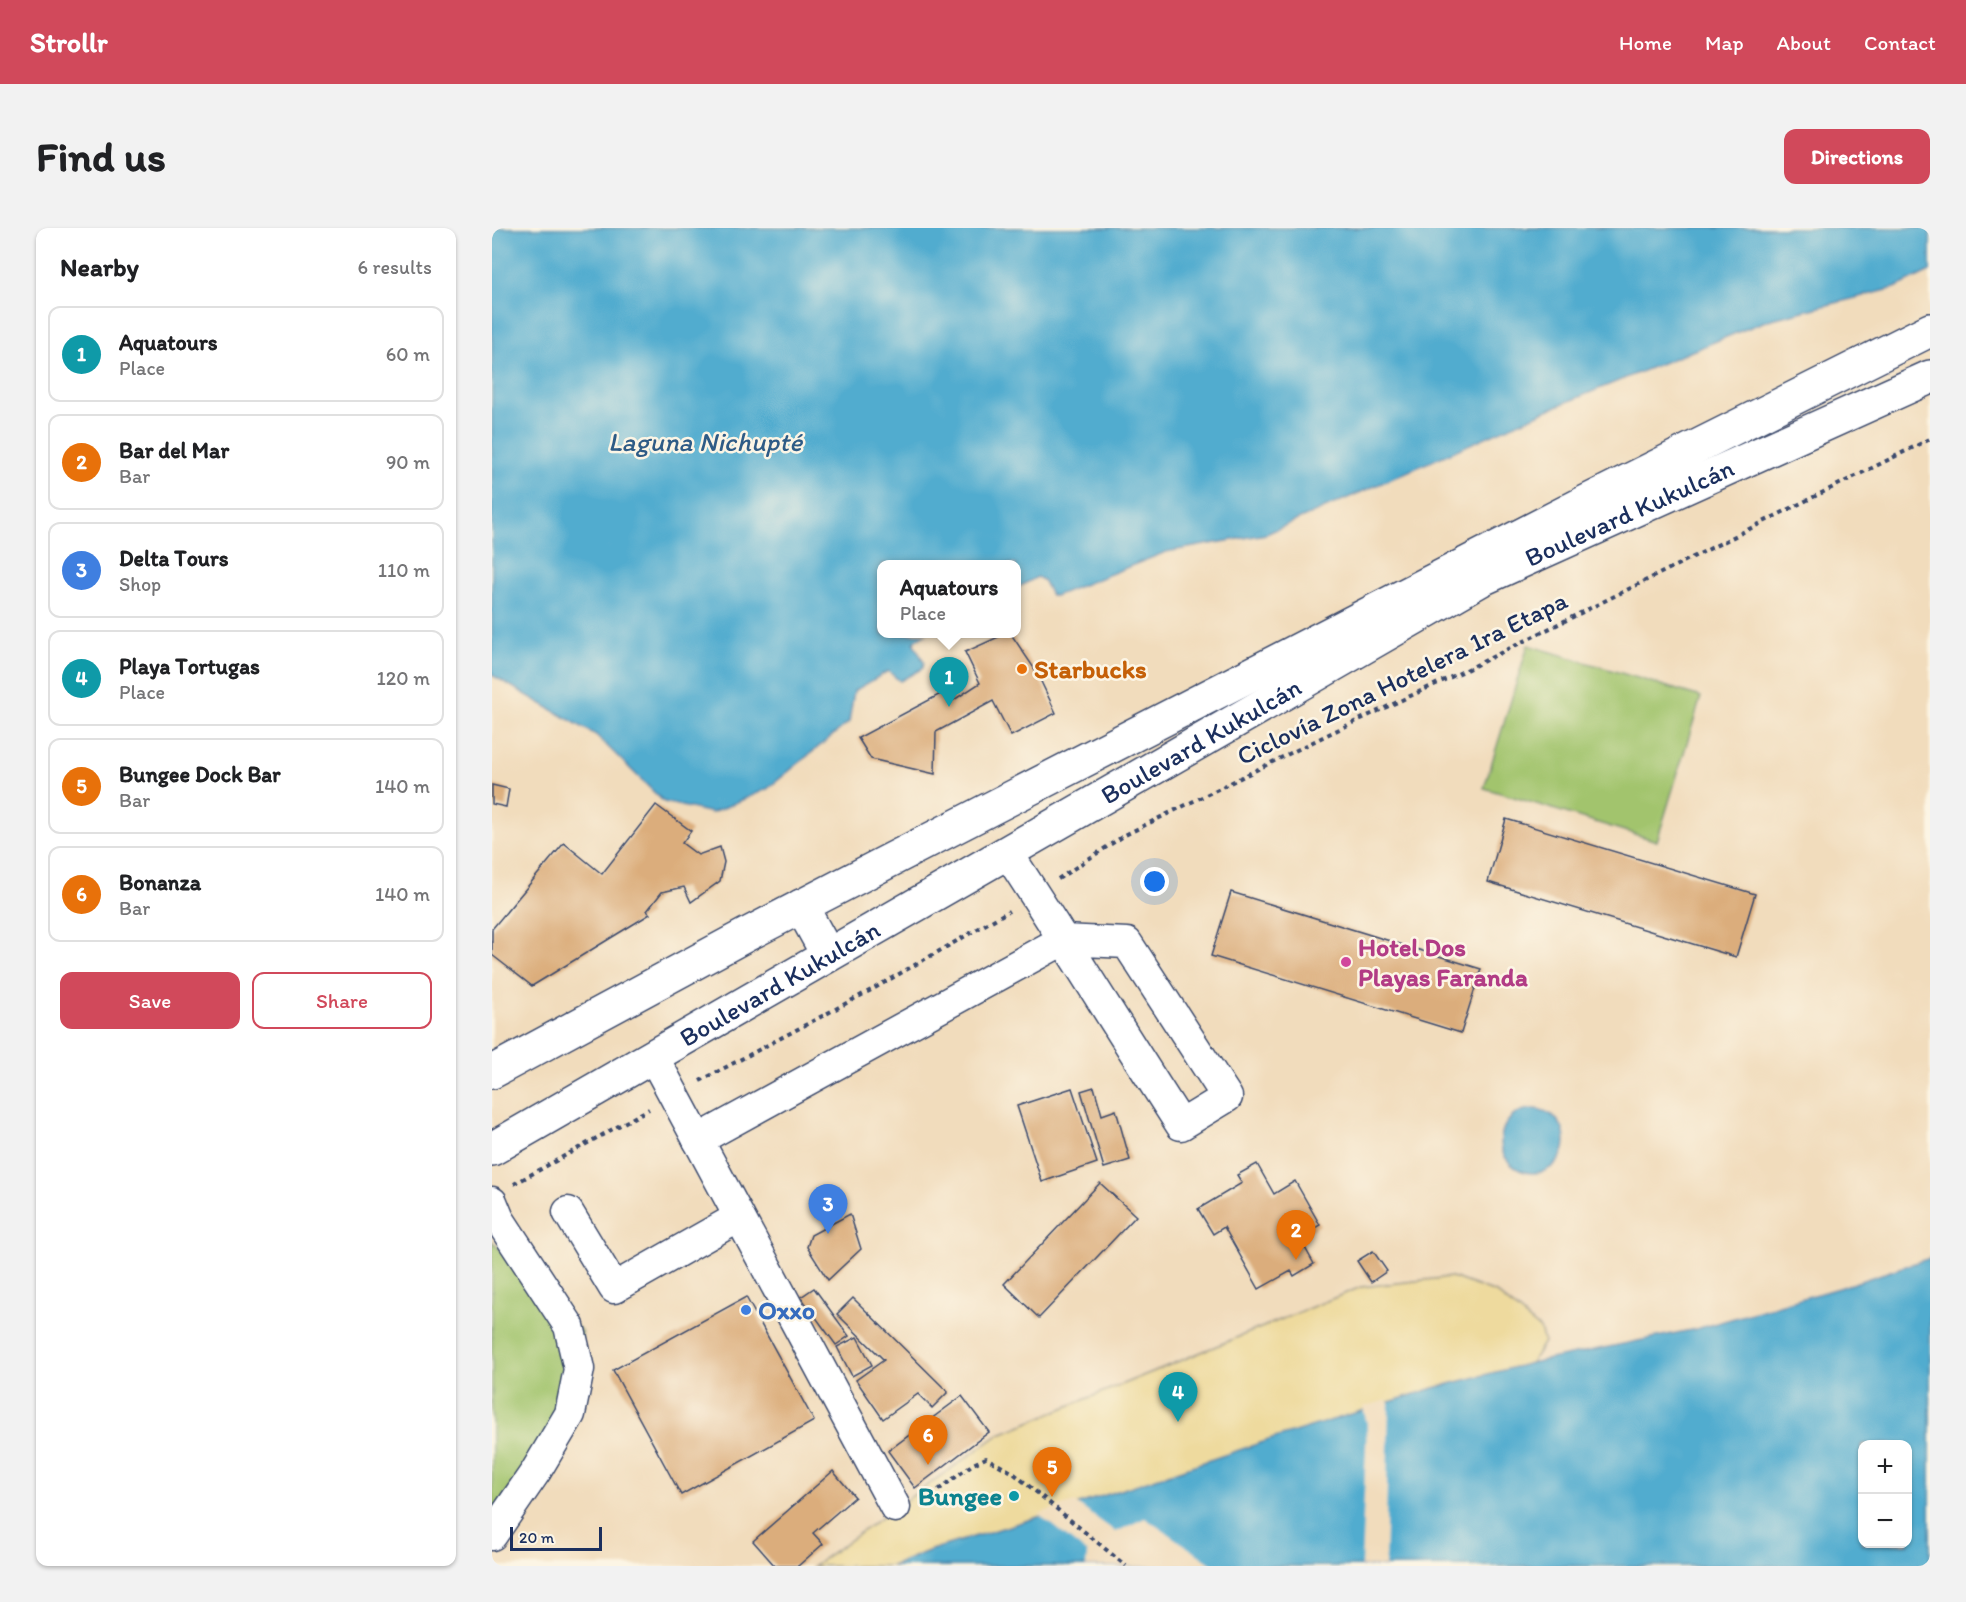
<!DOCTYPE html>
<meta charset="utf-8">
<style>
body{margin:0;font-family:Itim,sans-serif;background:#f2f2f2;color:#202124}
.controls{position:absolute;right:18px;bottom:18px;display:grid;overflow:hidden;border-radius:12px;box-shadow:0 2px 4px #0004}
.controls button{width:54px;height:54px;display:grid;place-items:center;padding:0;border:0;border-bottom:2px solid #e0e0e0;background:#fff;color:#202124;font:30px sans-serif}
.scale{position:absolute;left:18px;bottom:15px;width:92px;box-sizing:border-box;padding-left:6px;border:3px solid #1b2f5e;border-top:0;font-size:16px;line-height:21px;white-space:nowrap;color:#1b2f5e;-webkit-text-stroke:4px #fcf5e5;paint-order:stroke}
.you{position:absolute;left:663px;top:654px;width:21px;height:21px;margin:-15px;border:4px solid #fff;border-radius:50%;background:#1a73e8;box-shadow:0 0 0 9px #1a73e833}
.badge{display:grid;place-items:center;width:39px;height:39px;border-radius:50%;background:#d1495b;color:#fff;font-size:20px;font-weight:700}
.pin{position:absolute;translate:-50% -50px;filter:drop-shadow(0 2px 3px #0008)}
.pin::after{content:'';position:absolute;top:32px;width:21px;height:18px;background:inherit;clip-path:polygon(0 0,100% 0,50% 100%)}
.popup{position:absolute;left:385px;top:332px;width:144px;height:78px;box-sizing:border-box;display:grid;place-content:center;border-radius:12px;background:#fff;filter:drop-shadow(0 2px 4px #0005);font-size:20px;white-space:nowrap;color:#757577}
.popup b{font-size:22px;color:#202124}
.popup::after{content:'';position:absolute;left:50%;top:100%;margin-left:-12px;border:12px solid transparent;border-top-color:#fff}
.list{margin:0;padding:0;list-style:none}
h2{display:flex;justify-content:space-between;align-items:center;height:78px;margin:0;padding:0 24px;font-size:26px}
h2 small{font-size:20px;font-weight:400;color:#757577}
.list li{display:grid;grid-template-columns:39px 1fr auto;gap:18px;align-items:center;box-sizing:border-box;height:96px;margin:0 12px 12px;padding:0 12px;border:2px solid #e0e0e0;border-radius:12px}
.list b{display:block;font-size:22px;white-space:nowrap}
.list p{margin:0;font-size:20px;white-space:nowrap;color:#757577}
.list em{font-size:20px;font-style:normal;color:#757577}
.actions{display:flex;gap:12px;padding:18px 24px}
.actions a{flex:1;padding:14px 0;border:2px solid #d1495b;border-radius:12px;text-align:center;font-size:21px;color:#d1495b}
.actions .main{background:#d1495b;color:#fff}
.map{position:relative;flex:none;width:1438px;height:1338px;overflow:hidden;border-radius:12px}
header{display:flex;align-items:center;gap:36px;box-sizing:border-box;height:84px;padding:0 30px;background:#d1495b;color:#fff}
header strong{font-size:28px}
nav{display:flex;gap:33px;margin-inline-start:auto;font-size:21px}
.intro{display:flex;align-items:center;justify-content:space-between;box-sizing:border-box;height:144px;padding:0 36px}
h1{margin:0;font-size:42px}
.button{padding:15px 27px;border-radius:12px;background:#d1495b;color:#fff;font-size:21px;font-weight:700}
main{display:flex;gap:36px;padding:0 36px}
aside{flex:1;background:#fff;border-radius:12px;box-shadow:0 2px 4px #0004}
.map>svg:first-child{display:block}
</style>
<header>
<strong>Strollr</strong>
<nav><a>Home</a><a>Map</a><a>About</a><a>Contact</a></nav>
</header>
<div class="intro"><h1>Find us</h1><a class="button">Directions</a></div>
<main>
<aside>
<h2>Nearby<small>6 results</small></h2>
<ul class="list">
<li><span class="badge" style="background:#0f9aa8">1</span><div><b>Aquatours</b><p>Place</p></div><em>60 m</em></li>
<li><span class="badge" style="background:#e8710a">2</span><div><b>Bar del Mar</b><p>Bar</p></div><em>90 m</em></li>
<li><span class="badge" style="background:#3f7fe0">3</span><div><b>Delta Tours</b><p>Shop</p></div><em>110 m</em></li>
<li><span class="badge" style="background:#0f9aa8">4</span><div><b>Playa Tortugas</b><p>Place</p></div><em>120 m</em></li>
<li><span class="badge" style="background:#e8710a">5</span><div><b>Bungee Dock Bar</b><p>Bar</p></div><em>140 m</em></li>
<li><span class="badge" style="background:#e8710a">6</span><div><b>Bonanza</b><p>Bar</p></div><em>140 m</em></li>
</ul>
<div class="actions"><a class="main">Save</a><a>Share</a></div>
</aside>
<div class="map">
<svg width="1438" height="1338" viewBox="0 0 1438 1338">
<rect width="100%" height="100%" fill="#fcf5e5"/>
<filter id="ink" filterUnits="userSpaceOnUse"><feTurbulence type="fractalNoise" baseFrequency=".0167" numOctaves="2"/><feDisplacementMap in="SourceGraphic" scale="12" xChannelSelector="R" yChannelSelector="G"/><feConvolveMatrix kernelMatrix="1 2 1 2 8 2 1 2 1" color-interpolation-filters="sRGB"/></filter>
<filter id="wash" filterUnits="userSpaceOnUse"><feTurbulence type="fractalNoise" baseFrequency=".008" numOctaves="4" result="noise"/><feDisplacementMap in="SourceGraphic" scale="24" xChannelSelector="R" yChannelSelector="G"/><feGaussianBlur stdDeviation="1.35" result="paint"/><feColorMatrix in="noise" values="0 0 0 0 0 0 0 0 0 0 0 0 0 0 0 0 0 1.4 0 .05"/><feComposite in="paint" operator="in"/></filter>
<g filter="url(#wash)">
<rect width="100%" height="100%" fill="#f1dcbc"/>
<g fill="#a2c46d" stroke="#5e7a66" stroke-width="1.5">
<path d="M1036,417L1209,469L1165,613L992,560Z"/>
<path d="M0,1013L90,1104L76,1195L0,1311Z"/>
</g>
<path fill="#eeda9e" stroke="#84847e" stroke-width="1.5" d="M960,1049L1004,1065L1048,1101L1052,1114L1039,1135L942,1160L873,1182L566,1283L439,1322L400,1338H321L508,1206L869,1059Z"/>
<g fill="#51accf" stroke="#366e96" stroke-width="1.5" fill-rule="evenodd">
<path d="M0,0H1438V43L1403,60L1276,92L1060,180L774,306L674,324L563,368L559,367L551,352L545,349L525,360L524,336H390V406H435L423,412L422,416L432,434L431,440L408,453L396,443L362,463L357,494L275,561L220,585L172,574L104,507L0,447Z"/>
<circle cx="1041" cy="913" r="32"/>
<path d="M1438,1030V1338H400L439,1322L566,1283L777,1212L942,1160L1039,1135L1204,1101L1350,1059ZM1370,1216H1416V1316H1370Z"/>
</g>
<g fill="#f1dcbc">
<path d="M895,1172L897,1175L893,1338H869L875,1196L871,1179Z"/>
<path d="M582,1274L624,1304L653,1290L723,1338H594L595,1325L546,1286Z"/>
</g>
<g id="blocks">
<g fill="#dbad7c">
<path d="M513,406H519L544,443L564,485L519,508L501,473L444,504L443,546L379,531L366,510L456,462L462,472L488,455L473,424Z"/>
<path d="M0,557L17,561L14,579L0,576Z"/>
<path d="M164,577L199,603L190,615L206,627L228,619L232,634L228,653L199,674L192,659L170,664L155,683L158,686L40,758L0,727V701L72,615L110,646Z"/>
<path d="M1014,591L1263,666L1244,729L996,654Z"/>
<path d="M739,664L989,741L969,805L719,728Z"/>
<path d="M602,859L610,887L624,882L638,932L612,940L589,863Z"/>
<path d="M580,860L605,935L550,954L525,878Z"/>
<path d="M765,936L782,966L803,953L828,997L807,1009L822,1036L802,1048L799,1043L767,1061L732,999L721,1006L706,981L750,955L745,947Z"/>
<path d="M608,955L644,988L547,1090L512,1056Z"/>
<path d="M358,986L369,1021L336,1052L315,1019L319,1007Z"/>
<path d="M881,1023L895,1043L879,1054L865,1033Z"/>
<path d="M322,1060L357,1108L344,1117L309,1069Z"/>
<path d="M254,1069L322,1193L189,1267L121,1142Z"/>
<path d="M361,1070L456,1164L440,1180L426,1166L391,1191L364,1152L392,1132L345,1086Z"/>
<path d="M365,1109L380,1137L360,1148L345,1119Z"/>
<path d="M470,1168L497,1204L423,1260L396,1223Z"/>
<path d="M341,1243L363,1269L321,1305L331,1316L306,1338H283L261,1313Z"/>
</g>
</g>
</g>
<g filter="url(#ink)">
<use href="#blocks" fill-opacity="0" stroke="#3b496c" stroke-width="1.5"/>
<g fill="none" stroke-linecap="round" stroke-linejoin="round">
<defs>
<g id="minor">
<path d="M161,828L403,1279"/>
<path d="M206,912L571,712L635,715L735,869L689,897C630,806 574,714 515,624"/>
<path d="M0,974L7,991L77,1098L87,1141L78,1186L44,1243L0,1307"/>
<path d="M76,984L122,1060L247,989"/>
</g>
<g id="major">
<path d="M309,678L336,727"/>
<path d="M0,844L254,707L391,636L1092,275L1438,102"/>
<path id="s1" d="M0,921L990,351L1438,149"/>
</g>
</defs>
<use href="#minor" stroke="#3b496c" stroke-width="33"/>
<use href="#major" stroke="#3b496c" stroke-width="36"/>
<g stroke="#3b496c" stroke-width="4" stroke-dasharray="4.5 4.5" stroke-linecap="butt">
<path d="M566,651L633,607L839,505L974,442L1438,211"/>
<path d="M208,853L381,761L517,683"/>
<path d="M22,956L157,881"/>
<path d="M432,1273L481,1236L494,1230L520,1244L634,1338"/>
</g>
<use href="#minor" stroke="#fff" stroke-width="30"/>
<use href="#major" stroke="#fff" stroke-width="33"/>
</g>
</g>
<circle fill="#e8710a" stroke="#fcf5e5" stroke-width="2" cx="530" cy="441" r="6"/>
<circle fill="#d1479c" stroke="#fcf5e5" stroke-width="2" cx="854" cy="734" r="6"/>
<circle fill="#3f7fe0" stroke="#fcf5e5" stroke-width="2" cx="254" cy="1082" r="6"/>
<circle fill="#0f9aa8" stroke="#fcf5e5" stroke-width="2" cx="522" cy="1268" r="6"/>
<g text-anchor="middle" stroke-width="5" stroke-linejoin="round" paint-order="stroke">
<g font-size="26" fill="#1b2f5e" stroke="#fcf5e5">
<text dy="9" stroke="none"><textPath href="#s1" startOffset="1304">Boulevard Kukulcán</textPath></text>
<text transform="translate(910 450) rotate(-26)" y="9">Ciclovía Zona Hotelera 1ra Etapa</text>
<text dy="9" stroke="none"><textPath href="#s1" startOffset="818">Boulevard Kukulcán</textPath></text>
<text dy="9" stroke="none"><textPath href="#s1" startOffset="332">Boulevard Kukulcán</textPath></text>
</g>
<g font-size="26" font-weight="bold" fill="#c56008" stroke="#fcf5e5" text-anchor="start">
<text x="542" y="450">Starbucks</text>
</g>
<g font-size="26" font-weight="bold" fill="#b23c85" stroke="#fcf5e5" text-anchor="start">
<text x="866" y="728">Hotel Dos<tspan x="866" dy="30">Playas Faranda</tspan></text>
</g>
<g font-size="26" font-weight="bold" fill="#366cbe" stroke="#fcf5e5" text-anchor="start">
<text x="266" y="1091">Oxxo</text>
</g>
<g font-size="26" font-weight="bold" fill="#0d838f" stroke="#fcf5e5" text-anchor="end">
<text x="510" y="1277">Bungee</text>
</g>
<g font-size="27" font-style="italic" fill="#2e5b86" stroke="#fcf5e5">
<text x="213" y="223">Laguna Nichupté</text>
</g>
</g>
</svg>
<div class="controls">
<button>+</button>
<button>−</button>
</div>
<div class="scale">20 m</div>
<div class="you"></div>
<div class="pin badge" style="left:457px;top:479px;background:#0f9aa8">1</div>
<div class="popup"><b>Aquatours</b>Place</div>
<div class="pin badge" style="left:804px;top:1032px;background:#e8710a">2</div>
<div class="pin badge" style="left:336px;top:1006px;background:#3f7fe0">3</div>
<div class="pin badge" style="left:686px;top:1194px;background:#0f9aa8">4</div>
<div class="pin badge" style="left:560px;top:1269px;background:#e8710a">5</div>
<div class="pin badge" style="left:436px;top:1237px;background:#e8710a">6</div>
</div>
</main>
